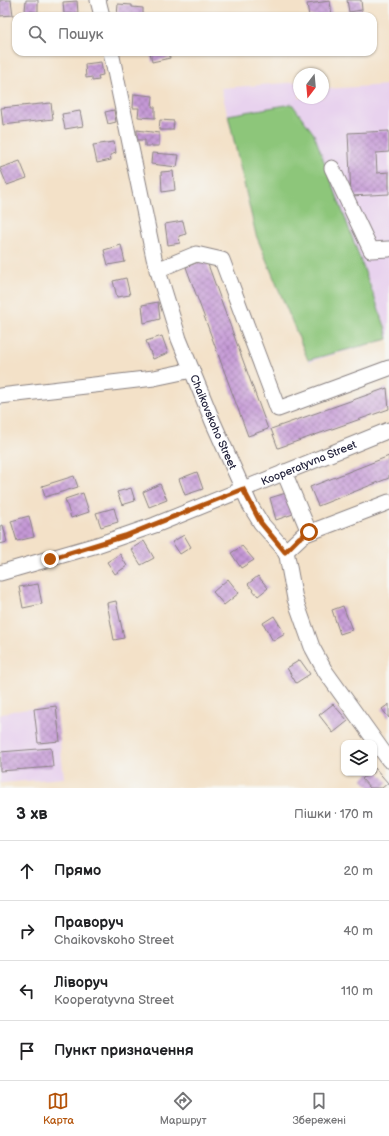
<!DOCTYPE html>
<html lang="uk">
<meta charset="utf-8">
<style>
body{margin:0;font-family:"Balsamiq Sans",sans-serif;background:#f2f2f2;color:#202124}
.controls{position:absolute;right:12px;bottom:12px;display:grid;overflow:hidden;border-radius:8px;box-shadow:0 1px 3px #0004}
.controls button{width:36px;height:36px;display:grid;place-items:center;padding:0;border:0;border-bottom:1px solid #e0e0e0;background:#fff;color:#202124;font:20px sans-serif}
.compass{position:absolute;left:293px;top:68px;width:36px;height:36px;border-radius:50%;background:#fff;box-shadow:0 1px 3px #0004;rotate:196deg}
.stop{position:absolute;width:12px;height:12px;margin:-9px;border:3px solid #b45309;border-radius:50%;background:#fff}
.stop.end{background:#b45309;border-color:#fff;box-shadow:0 1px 4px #0008}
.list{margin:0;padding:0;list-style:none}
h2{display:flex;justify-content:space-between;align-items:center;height:52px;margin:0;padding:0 16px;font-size:17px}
h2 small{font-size:13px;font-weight:400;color:#757577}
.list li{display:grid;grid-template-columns:26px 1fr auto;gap:12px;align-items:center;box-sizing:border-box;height:60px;padding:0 16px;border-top:1px solid #e0e0e0}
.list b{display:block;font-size:15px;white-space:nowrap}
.list p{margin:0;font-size:13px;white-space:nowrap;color:#757577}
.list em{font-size:13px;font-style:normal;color:#757577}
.icon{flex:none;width:22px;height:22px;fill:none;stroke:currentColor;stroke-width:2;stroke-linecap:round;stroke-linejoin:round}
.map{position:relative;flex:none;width:389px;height:788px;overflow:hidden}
.search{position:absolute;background:#fff;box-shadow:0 1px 3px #0004;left:12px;right:12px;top:12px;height:44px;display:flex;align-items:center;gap:10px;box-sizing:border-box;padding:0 14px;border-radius:12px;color:#757577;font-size:15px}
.sheet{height:292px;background:#fff}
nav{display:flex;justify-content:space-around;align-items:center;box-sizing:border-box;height:56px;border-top:1px solid #e0e0e0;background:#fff;font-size:11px;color:#757577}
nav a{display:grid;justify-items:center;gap:2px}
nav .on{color:#b45309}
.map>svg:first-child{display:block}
</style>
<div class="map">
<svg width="389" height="788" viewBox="0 0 389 788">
<defs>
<pattern id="building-cross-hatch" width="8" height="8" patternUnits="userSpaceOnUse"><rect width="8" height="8" fill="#c599d6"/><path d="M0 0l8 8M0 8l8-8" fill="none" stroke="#a07caf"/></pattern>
</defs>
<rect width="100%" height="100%" fill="#f6f6f2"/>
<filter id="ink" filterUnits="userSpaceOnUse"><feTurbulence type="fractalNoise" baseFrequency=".025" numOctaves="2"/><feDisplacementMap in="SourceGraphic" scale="8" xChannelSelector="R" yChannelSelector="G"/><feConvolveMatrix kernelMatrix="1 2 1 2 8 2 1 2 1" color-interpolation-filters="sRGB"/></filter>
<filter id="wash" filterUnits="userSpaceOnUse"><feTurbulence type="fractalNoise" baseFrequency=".012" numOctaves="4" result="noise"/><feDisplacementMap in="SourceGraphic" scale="16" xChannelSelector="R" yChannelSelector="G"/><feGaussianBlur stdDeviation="0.9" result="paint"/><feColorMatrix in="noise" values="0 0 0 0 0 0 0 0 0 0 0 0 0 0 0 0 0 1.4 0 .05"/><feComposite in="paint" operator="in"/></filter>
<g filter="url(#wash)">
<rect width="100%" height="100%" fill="#f3e1c8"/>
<g fill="#e8d2ee">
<path d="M299,82V98H323V89L389,85V339L309,362L256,235L221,88Z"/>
<path d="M56,706L64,778L0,783V715L12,711Z"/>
</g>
<path fill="#8dc67a" stroke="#58745a" d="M292,104L314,134L385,326L388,339L308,360L256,235L228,115Z"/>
<g id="blocks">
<g fill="url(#building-cross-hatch)">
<path d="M0,0H11L13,15L0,16Z"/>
<path d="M26,0H38V12L25,11Z"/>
<path d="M347,0H361L362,10L349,12Z"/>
<path d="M77,1L78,13L64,14L63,2Z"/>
<path d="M330,1L332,16H309L307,4Z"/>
<path d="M118,4L132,5V7L143,8V16H117Z"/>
<path d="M150,52H169L170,58L152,62Z"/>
<path d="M101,62L103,75L98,76L99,80L92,81V77L86,78L85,64Z"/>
<path d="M134,94L153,96L152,107H155V118L138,117L139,108H133Z"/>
<path d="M51,103L53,119L3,125L1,108Z"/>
<path d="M114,110L116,122L108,124L105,112Z"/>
<path d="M80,111L83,126L65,129L62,114Z"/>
<path d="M160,120L174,121L173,130H159Z"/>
<path d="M137,130L159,133V146H145V140H137Z"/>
<path d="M389,131V152L376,153L377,173L389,172V194L351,196L348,133Z"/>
<path d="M114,142L116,153L110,155L111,160L97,163L93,145Z"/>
<path d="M152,153L179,155L177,167L151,164Z"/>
<path d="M20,161L27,178L7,185L0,168Z"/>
<path d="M173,171L175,190L162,192L161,172Z"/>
<path d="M183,221L186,234L179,236L180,243L168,245L165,224Z"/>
<path d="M121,245L125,262L108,265L104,250Z"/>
<path d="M206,259L268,429L248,436L186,267Z"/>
<path d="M126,278L130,295L117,297L113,281Z"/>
<path d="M158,302L160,319L144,323L142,305Z"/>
<path d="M162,336L168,353L153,359L146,341Z"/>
<path d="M387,388L389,409L278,448L271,429Z"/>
<path d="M389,456V478L318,506L310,487Z"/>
<path d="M197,472L203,489L185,495L179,479Z"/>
<path d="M74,476L78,487L45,497L42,486Z"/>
<path d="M160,484L167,500L149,507L143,492Z"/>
<path d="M131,488L135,501L122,505L117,492Z"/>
<path d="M83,493L89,512L71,518L65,499Z"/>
<path d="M286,493L293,514L276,520L270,498Z"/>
<path d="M114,508L118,522L101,527L96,513Z"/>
<path d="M29,516L34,537L17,541L11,521Z"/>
<path d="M3,525L7,542L0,544V526Z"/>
<path d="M184,535L191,547L180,554L172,542Z"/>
<path d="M144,541L154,558L141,565L131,549Z"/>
<path d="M242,546L254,560L241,568L231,553Z"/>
<path d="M120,554L127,566L115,574L107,562Z"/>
<path d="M258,576L268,588L258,596L248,584Z"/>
<path d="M228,579L239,593L224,605L213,592Z"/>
<path d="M38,584L42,604L23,608L19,587Z"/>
<path d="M116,601L124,638L114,640L107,603Z"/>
<path d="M343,606L352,630L340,634L332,610Z"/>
<path d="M274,616L285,634L273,641L263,623Z"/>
<path d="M300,660L310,674L296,683L287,668Z"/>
<path d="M333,704L348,721L333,733L319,715Z"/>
<path d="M389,704V718L382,709Z"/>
<path d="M56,706L60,741L38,743L34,709Z"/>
<path d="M51,748L53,767L0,771V752Z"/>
<path d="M375,768L388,783L382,788H370L362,779L369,773H374Z"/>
</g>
</g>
</g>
<g filter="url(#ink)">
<use href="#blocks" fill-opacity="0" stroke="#8a8282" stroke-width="1"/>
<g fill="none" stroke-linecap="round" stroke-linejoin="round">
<defs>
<g id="minor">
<path d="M98,0L102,16"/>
<path id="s1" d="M111,52L154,258L179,339L213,422L250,505L261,523L283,548L287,556L295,599L312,647L325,671L389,760"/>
<path d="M332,168L371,250L389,249"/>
<path d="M157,270L196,254L222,260L278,409L389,368"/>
<path d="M0,396L154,378L192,370"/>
<path d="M284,472L309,532"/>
<path d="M285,552L303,535L389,502"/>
<path id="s2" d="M0,573L97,545L155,525L389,430"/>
</g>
</defs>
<use href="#minor" stroke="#8a8282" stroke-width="17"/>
<use href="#minor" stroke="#fff" stroke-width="15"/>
</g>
</g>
<g fill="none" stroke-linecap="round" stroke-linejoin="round" filter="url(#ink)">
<path stroke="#b45309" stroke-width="5" d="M50,559L125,536L243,489L261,523L285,552L299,538L309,532"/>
</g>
<g text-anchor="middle" stroke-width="3.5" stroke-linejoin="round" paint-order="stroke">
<g font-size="11" fill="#22223b" stroke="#f6f6f2">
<text dy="4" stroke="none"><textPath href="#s1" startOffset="385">Chaikovskoho Street</textPath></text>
<text dy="4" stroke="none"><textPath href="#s2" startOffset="328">Kooperatyvna Street</textPath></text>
</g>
</g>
</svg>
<div class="controls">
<button><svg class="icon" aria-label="layers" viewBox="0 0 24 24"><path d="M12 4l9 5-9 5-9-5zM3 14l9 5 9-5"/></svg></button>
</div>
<svg class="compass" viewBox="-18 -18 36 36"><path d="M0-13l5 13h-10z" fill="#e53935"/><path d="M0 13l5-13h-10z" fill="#757577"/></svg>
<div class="stop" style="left:309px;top:532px"></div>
<div class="stop end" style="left:50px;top:559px"></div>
<div class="search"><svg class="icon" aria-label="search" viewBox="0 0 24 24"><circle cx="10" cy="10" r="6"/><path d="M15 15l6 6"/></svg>Пошук</div>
</div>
<section class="sheet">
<h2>3 хв<small>Пішки · 170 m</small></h2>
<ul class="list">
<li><svg class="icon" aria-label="ahead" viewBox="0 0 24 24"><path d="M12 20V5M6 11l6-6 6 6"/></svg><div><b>Прямо</b></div><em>20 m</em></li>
<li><svg class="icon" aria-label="right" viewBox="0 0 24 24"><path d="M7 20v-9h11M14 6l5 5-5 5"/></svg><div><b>Праворуч</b><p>Chaikovskoho Street</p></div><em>40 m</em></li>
<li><svg class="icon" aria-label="left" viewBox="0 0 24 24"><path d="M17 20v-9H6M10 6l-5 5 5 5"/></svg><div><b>Ліворуч</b><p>Kooperatyvna Street</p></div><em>110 m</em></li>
<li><svg class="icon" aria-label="arrive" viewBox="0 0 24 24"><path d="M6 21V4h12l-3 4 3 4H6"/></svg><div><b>Пункт призначення</b></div></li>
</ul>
</section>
<nav>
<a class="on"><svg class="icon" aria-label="map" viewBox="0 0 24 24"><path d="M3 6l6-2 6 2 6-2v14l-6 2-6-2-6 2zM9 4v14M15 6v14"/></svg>Карта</a>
<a><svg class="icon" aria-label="directions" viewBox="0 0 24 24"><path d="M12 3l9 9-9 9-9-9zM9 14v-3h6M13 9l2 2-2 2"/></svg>Маршрут</a>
<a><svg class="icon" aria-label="saved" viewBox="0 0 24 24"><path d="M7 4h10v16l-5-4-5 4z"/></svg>Збережені</a>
</nav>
